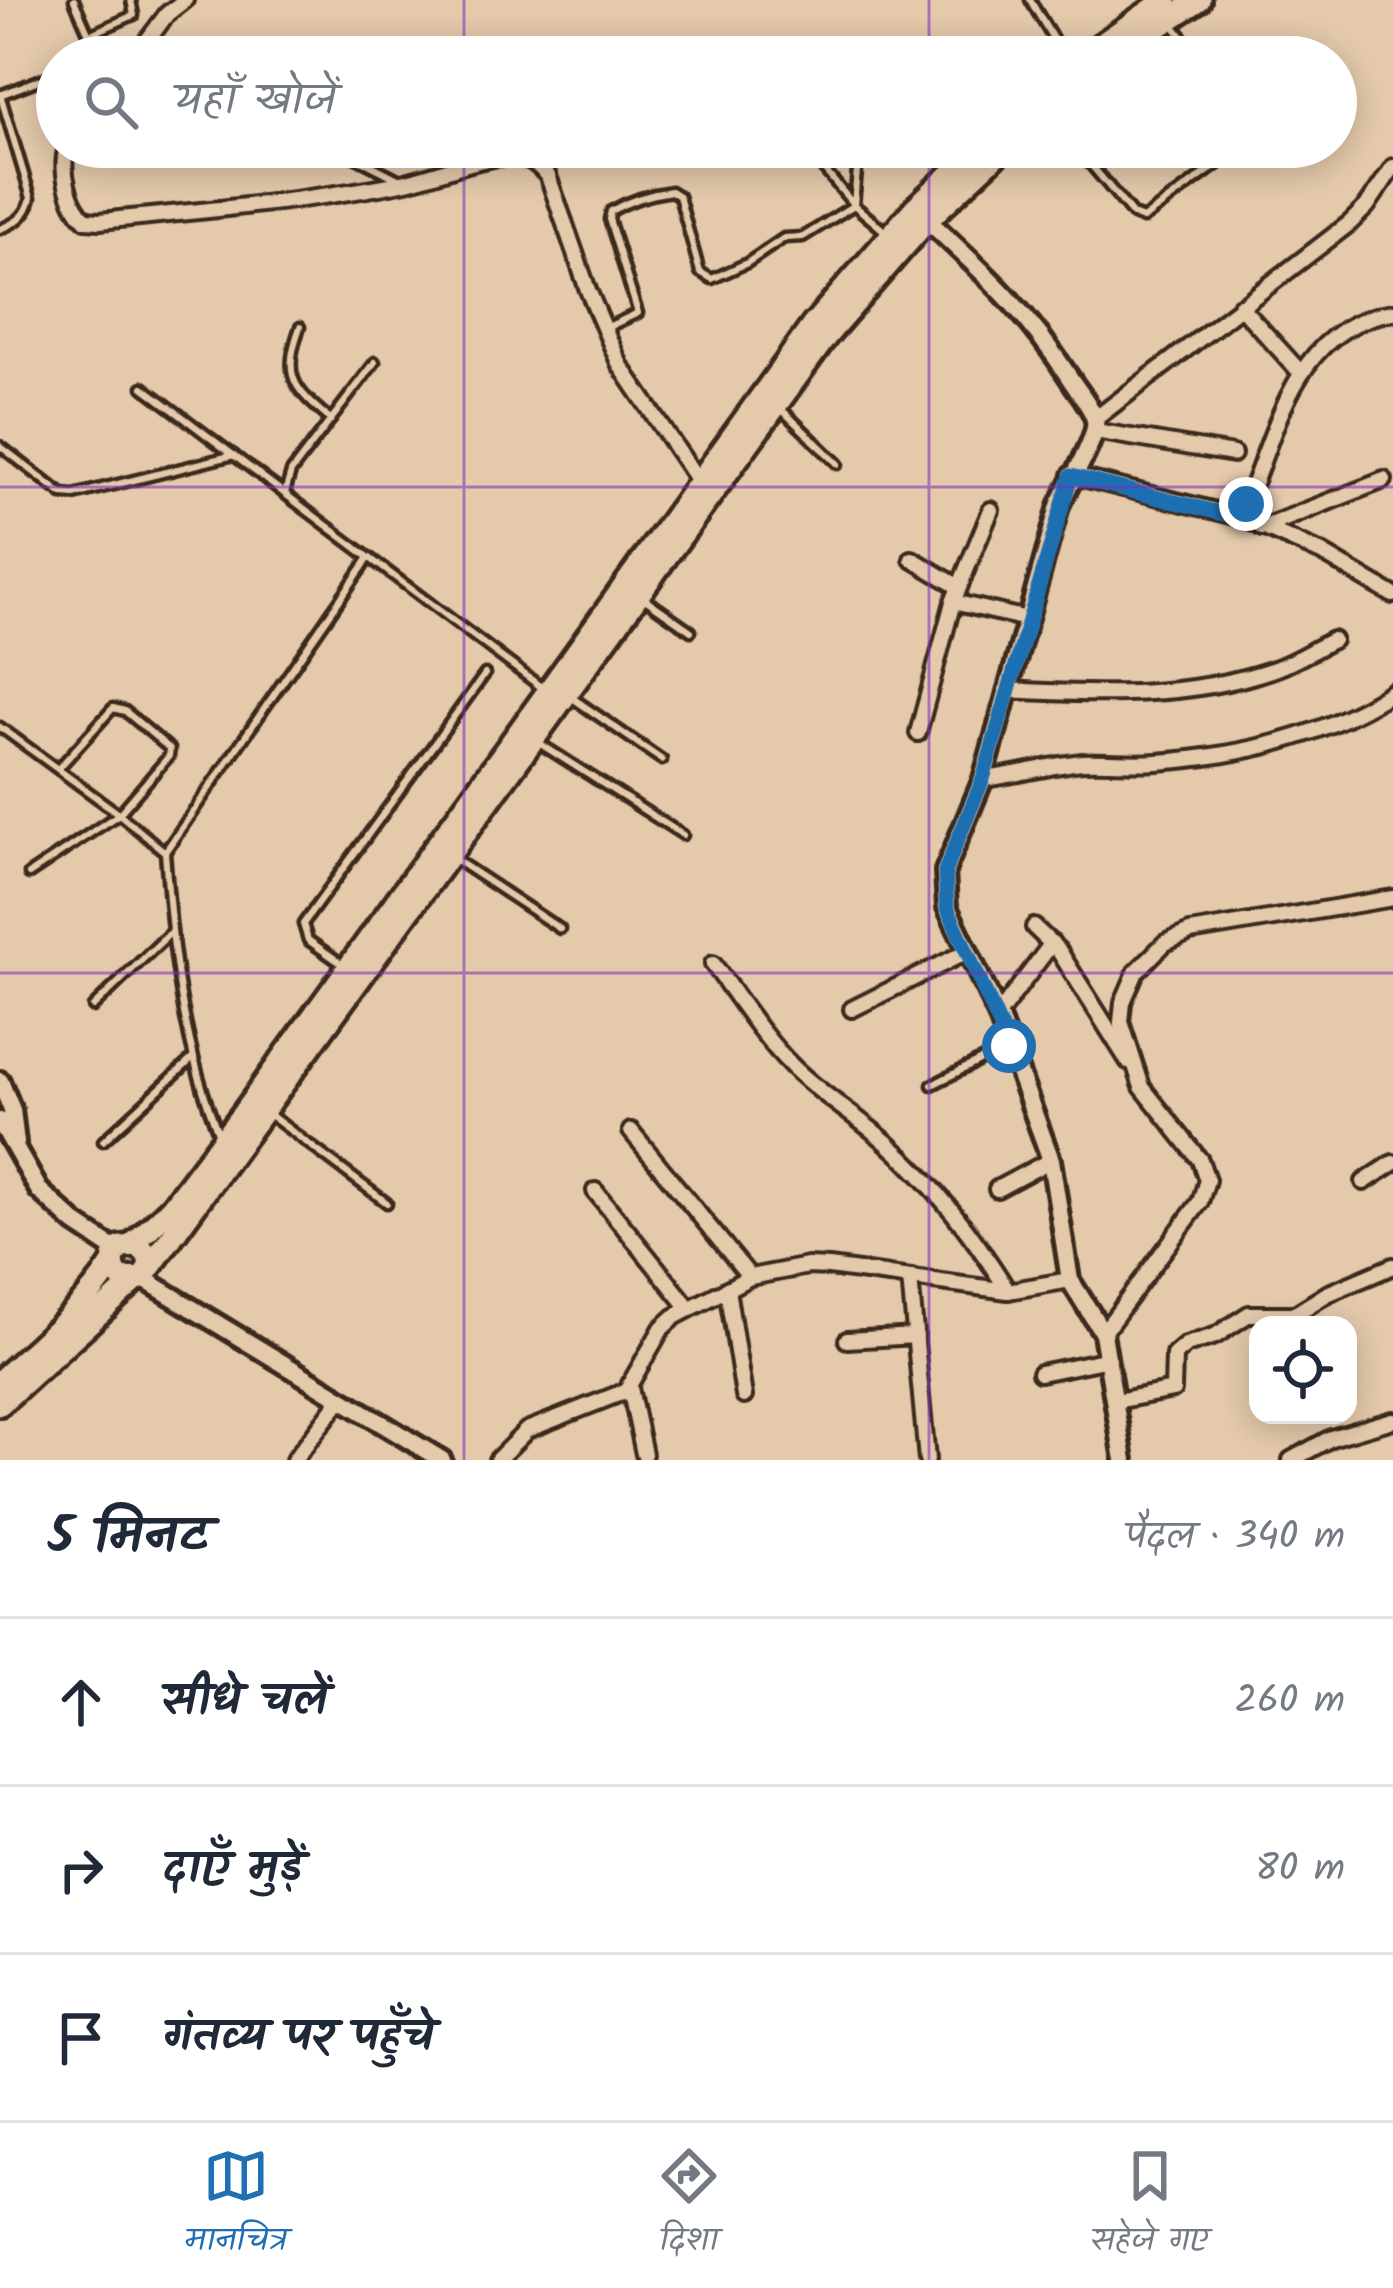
<!DOCTYPE html>
<html lang="hi">
<meta charset="utf-8">
<style>
body{margin:0;font-family:Kalam,"Playpen Sans Deva",sans-serif;background:#f2f2f3;color:#1f2937}
.controls{position:absolute;right:36px;bottom:36px;display:grid;overflow:hidden;border-radius:24px;box-shadow:0 6px 30px #0003}
.controls button{width:108px;height:108px;display:grid;place-items:center;padding:0;border:0;border-bottom:3px solid #e0e1e3;background:#fff;color:#1f2937;font:60px sans-serif}
.stop{position:absolute;width:36px;height:36px;margin:-27px;border:9px solid #1f6fb2;border-radius:50%;background:#fff}
.stop.end{background:#1f6fb2;border-color:#fff;box-shadow:0 3px 12px #0008}
.list{margin:0;padding:0;list-style:none}
h2{display:flex;justify-content:space-between;align-items:center;height:156px;margin:0;padding:0 48px;font-size:51px}
h2 small{font-size:39px;font-weight:400;color:#747a83}
.list li{display:grid;grid-template-columns:78px 1fr auto;gap:36px;align-items:center;box-sizing:border-box;height:168px;padding:0 48px;border-top:3px solid #e0e1e3}
.list b{display:block;font-size:45px;white-space:nowrap}
.list em{font-size:39px;font-style:normal;color:#747a83}
.icon{flex:none;width:66px;height:66px;fill:none;stroke:currentColor;stroke-width:2;stroke-linecap:round;stroke-linejoin:round}
.map{position:relative;flex:none;width:1393px;height:1460px;overflow:hidden}
.search{position:absolute;background:#fff;box-shadow:0 6px 30px #0003;left:36px;right:36px;top:36px;height:132px;display:flex;align-items:center;gap:30px;box-sizing:border-box;padding:0 42px;border-radius:66px;color:#747a83;font-size:45px}
.sheet{height:660px;background:#fff}
nav{display:flex;justify-content:space-around;align-items:center;box-sizing:border-box;height:168px;border-top:3px solid #e0e1e3;background:#fff;font-size:33px;color:#747a83}
nav a{display:grid;justify-items:center;gap:6px}
nav .on{color:#1f6fb2}
.map>svg:first-child{display:block}
</style>
<div class="map">
<svg width="1393" height="1460" viewBox="0 0 1393 1460">
<rect width="100%" height="100%" fill="#e4c9ab"/>
<filter id="ink" filterUnits="userSpaceOnUse"><feTurbulence type="fractalNoise" baseFrequency=".00833" numOctaves="2"/><feDisplacementMap in="SourceGraphic" scale="24" xChannelSelector="R" yChannelSelector="G"/><feConvolveMatrix kernelMatrix="1 2 1 2 8 2 1 2 1" color-interpolation-filters="sRGB"/></filter>
<g filter="url(#ink)">
<g fill="none" stroke-linecap="round" stroke-linejoin="round">
<defs>
<g id="service">
<path d="M74,0L96,51L95,57"/>
<path d="M1030,0L1064,57"/>
<path d="M1171,22L1198,57"/>
<path d="M89,35L134,15L131,0"/>
<path d="M0,94L31,198C26,217 17,222 0,229"/>
<path d="M0,95L57,73"/>
<path d="M335,147L402,181"/>
<path d="M805,147L854,205L859,147"/>
<path d="M1076,147L1133,215L1143,219L1225,159"/>
<path d="M300,327C282,377 293,388 331,420"/>
<path d="M608,327L638,313L609,219L611,211C628,201 651,194 671,191L679,196L700,272L712,279L747,263L784,238L803,237L854,205L888,234"/>
<path d="M143,387L545,690"/>
<path d="M779,407L838,464"/>
<path d="M0,446L62,494L74,495L234,455"/>
<path d="M285,493L291,472L375,362"/>
<path d="M645,599L691,631"/>
<path d="M571,697L662,760"/>
<path d="M0,727L119,814L169,756L170,749L125,711L113,708L58,769"/>
<path d="M539,743L683,835"/>
<path d="M165,852L368,559"/>
<path d="M453,858L560,929"/>
<path d="M29,874L119,814L165,852C172,949 183,1047 220,1138"/>
<path d="M345,966L308,940L303,924L485,674"/>
<path d="M93,1007L170,933"/>
<path d="M932,1085L1009,1046"/>
<path d="M270,1115L387,1203"/>
<path d="M103,1141L193,1058"/>
</g>
<g id="minor">
<path d="M135,57L167,14L185,0"/>
<path d="M67,147C60,169 68,204 86,220L100,221C201,211 301,202 401,183C438,176 480,154 517,157C531,158 539,166 548,176L588,290L620,365L699,482"/>
<path d="M1240,306L1300,372"/>
<path d="M1095,419L1350,223L1367,206L1393,167"/>
<path d="M1095,431L1233,454"/>
<path d="M1071,475L1240,517C1277,438 1289,328 1393,312"/>
<path d="M1240,517L1322,553L1393,595"/>
<path d="M1262,528L1384,480"/>
<path d="M912,559L959,587"/>
<path d="M953,602L1027,619"/>
<path d="M1006,690C1096,695 1188,699 1274,669C1295,662 1314,649 1333,640"/>
<path d="M918,733L953,602L991,510"/>
<path d="M983,779C1017,775 1050,765 1083,762C1108,761 1133,764 1157,762C1239,756 1325,737 1393,691"/>
<path d="M1034,927L1059,951L1128,1061"/>
<path d="M713,964C738,998 762,1036 792,1066C821,1095 856,1115 886,1142C936,1186 973,1235 1008,1291"/>
<path d="M852,1009L968,951"/>
<path d="M998,1015L1052,943"/>
<path d="M631,1131L750,1277"/>
<path d="M1364,1182L1393,1163"/>
<path d="M997,1189L1051,1160"/>
<path d="M595,1191L689,1308"/>
<path d="M910,1278L927,1460"/>
<path d="M727,1289L744,1396"/>
<path d="M1103,1333L1200,1202L1207,1180L1200,1160L1142,1087L1121,1022L1123,1002L1136,972L1165,943L1190,932L1393,898"/>
<path d="M847,1340L916,1336"/>
<path d="M1040,1373L1109,1359"/>
<path d="M630,1388L644,1454"/>
<path d="M1116,1401L1173,1390L1174,1355L1186,1345L1215,1336L1249,1314H1295L1327,1294L1393,1266"/>
<path d="M294,1460L341,1399"/>
<path d="M497,1460L527,1430L626,1391L662,1328L674,1317L750,1277L808,1266L829,1267L1008,1291L1070,1280"/>
<path d="M1291,1460L1331,1438L1393,1420"/>
</g>
<g id="tertiary">
<path d="M920,213C980,269 1026,309 1071,380C1078,391 1092,407 1095,420C1099,437 1067,486 1059,506L983,779L945,871L947,907L998,1015L1051,1160L1070,1280L1103,1333L1124,1460"/>
<path d="M0,1081L12,1110L16,1143"/>
<path d="M0,1121L39,1190L75,1223L117,1251"/>
<path d="M142,1278L442,1460"/>
</g>
<g id="primary">
<path d="M1083,57L1166,0"/>
<path d="M1112,57L1199,0"/>
<path d="M133,1244L171,1208L244,1112L813,325L915,208L980,147"/>
<path d="M150,1267L148,1255L139,1246L121,1247C110,1257 111,1270 122,1279L142,1278L827,335L927,220L1005,147"/>
<path d="M0,1381C40,1344 83,1310 113,1263"/>
<path d="M0,1404L135,1281"/>
</g>
</defs>
<use href="#service" stroke="#3b2a1e" stroke-width="15"/>
<use href="#minor" stroke="#3b2a1e" stroke-width="22"/>
<use href="#tertiary" stroke="#3b2a1e" stroke-width="26"/>
<use href="#primary" stroke="#3b2a1e" stroke-width="30"/>
<use href="#service" stroke="#e4c9ab" stroke-width="6"/>
<use href="#minor" stroke="#e4c9ab" stroke-width="14"/>
<use href="#tertiary" stroke="#e4c9ab" stroke-width="16"/>
<use href="#primary" stroke="#e4c9ab" stroke-width="21"/>
</g>
</g>
<g fill="none" stroke-linecap="round" stroke-linejoin="round" filter="url(#ink)">
<path stroke="#1f6fb2" stroke-width="15" d="M1009,1046L947,907L945,871L983,779L1071,476L1240,518L1246,504"/>
</g>
<path fill="none" stroke="#7b2cbf" stroke-width="3" stroke-opacity="0.55" d="M464,0V57M929,0V57M464,147V1460M929,147V1460M0,487H1393M0,973H1393"/>
</svg>
<div class="controls">
<button><svg class="icon" aria-label="locate" viewBox="0 0 24 24"><circle cx="12" cy="12" r="6"/><path d="M12 2v4M12 18v4M2 12h4M18 12h4"/></svg></button>
</div>
<div class="stop" style="left:1009px;top:1046px"></div>
<div class="stop end" style="left:1246px;top:504px"></div>
<div class="search"><svg class="icon" aria-label="search" viewBox="0 0 24 24"><circle cx="10" cy="10" r="6"/><path d="M15 15l6 6"/></svg>यहाँ खोजें</div>
</div>
<section class="sheet">
<h2>5 मिनट<small>पैदल · 340 m</small></h2>
<ul class="list">
<li><svg class="icon" aria-label="ahead" viewBox="0 0 24 24"><path d="M12 20V5M6 11l6-6 6 6"/></svg><div><b>सीधे चलें</b></div><em>260 m</em></li>
<li><svg class="icon" aria-label="right" viewBox="0 0 24 24"><path d="M7 20v-9h11M14 6l5 5-5 5"/></svg><div><b>दाएँ मुड़ें</b></div><em>80 m</em></li>
<li><svg class="icon" aria-label="arrive" viewBox="0 0 24 24"><path d="M6 21V4h12l-3 4 3 4H6"/></svg><div><b>गंतव्य पर पहुँचे</b></div></li>
</ul>
</section>
<nav>
<a class="on"><svg class="icon" aria-label="map" viewBox="0 0 24 24"><path d="M3 6l6-2 6 2 6-2v14l-6 2-6-2-6 2zM9 4v14M15 6v14"/></svg>मानचित्र</a>
<a><svg class="icon" aria-label="directions" viewBox="0 0 24 24"><path d="M12 3l9 9-9 9-9-9zM9 14v-3h6M13 9l2 2-2 2"/></svg>दिशा</a>
<a><svg class="icon" aria-label="saved" viewBox="0 0 24 24"><path d="M7 4h10v16l-5-4-5 4z"/></svg>सहेजे गए</a>
</nav>
